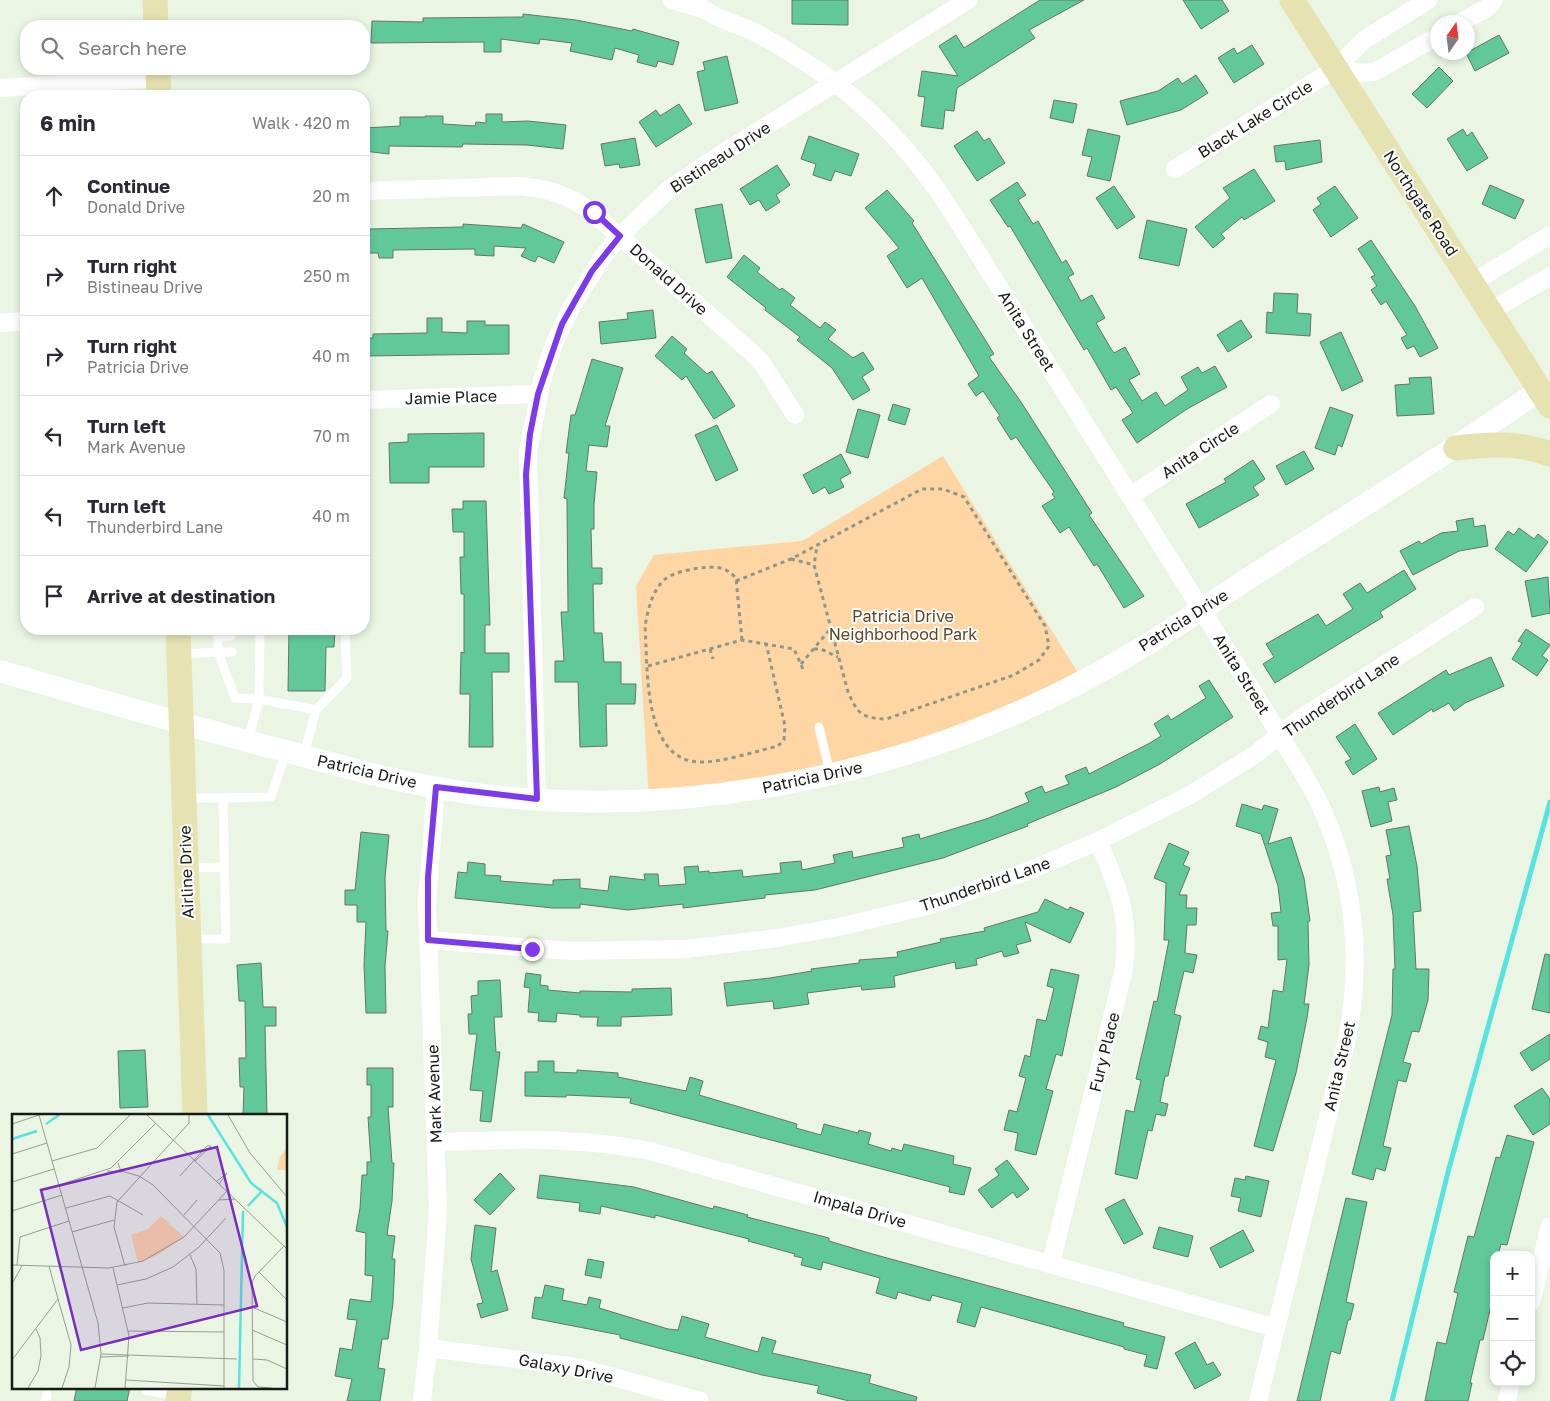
<!DOCTYPE html>
<meta charset="utf-8">
<style>
body{margin:0;font-family:"Golos Text",sans-serif;background:#f7f7f7;color:#2b2b33}
.controls{position:absolute;right:15px;bottom:15px;display:grid;overflow:hidden;border-radius:10px;box-shadow:0 2px 8px #0003}
.controls button{width:45px;height:45px;display:grid;place-items:center;padding:0;border:0;border-bottom:1px solid #e1e1e2;background:#fff;color:#2b2b33;font:25px sans-serif}
.compass{position:absolute;left:1430px;top:15px;width:45px;height:45px;border-radius:50%;background:#fff;box-shadow:0 2px 8px #0003;rotate:14deg}
.stop{position:absolute;width:15px;height:15px;margin:-11px;border:4px solid #7c3aed;border-radius:50%;background:#fff}
.stop.end{background:#7c3aed;border-color:#fff;box-shadow:0 1px 5px #0008}
.list{margin:0;padding:0;list-style:none}
h2{display:flex;justify-content:space-between;align-items:center;height:65px;margin:0;padding:0 20px;font-size:21px}
h2 small{font-size:16px;font-weight:400;color:#7c7c81}
.list li{display:grid;grid-template-columns:32px 1fr auto;gap:15px;align-items:center;box-sizing:border-box;height:80px;padding:0 20px;border-top:1px solid #e1e1e2}
.list b{display:block;font-size:19px;white-space:nowrap}
.list p{margin:0;font-size:16px;white-space:nowrap;color:#7c7c81}
.list em{font-size:16px;font-style:normal;color:#7c7c81}
.icon{flex:none;width:28px;height:28px;fill:none;stroke:currentColor;stroke-width:2;stroke-linecap:round;stroke-linejoin:round}
.map{position:relative;flex:none;width:1550px;height:1401px;overflow:hidden}
.search{position:absolute;background:#fff;box-shadow:0 2px 8px #0003;left:20px;top:20px;width:350px;height:55px;display:flex;align-items:center;gap:12px;box-sizing:border-box;padding:0 18px;border-radius:20px;color:#7c7c81;font-size:19px}
.panel{position:absolute;background:#fff;box-shadow:0 2px 8px #0003;left:20px;top:90px;width:350px;height:545px;border-radius:20px}
.map>svg:first-child{display:block}
</style>
<div class="map">
<svg width="1550" height="1401" viewBox="0 0 1550 1401">
<rect width="100%" height="100%" fill="#eaf5e3"/>
<path fill="#fdd6a4" d="M943,456L1083,681L831,775L649,800L636,586L654,555L802,541Z"/>
<g fill="none" stroke-linecap="round" stroke-linejoin="round">
<path stroke="#58e4de" stroke-width="5" d="M1392,1401L1448,1172L1550,802"/>
</g>
<g fill="#61c999" stroke="#64756c">
<path d="M792,0H848V25L792,24Z"/>
<path d="M1040,0H1084L1029,30L1035,38L957,88L954,111L945,110L943,129L921,126L925,97L918,96L922,71L958,76L939,46L956,35L964,48Z"/>
<path d="M1183,0H1222L1229,11L1201,29Z"/>
<path d="M523,14L576,20L632,31L633,29L679,42L673,65L658,61L656,67L637,62L639,55L615,48L612,60L570,51L572,43L540,39L539,44L501,39V52H484V42L371,43L372,21L423,22V18L523,17Z"/>
<path d="M1499,35L1509,53L1475,71L1466,53Z"/>
<path d="M1252,45L1264,64L1234,83L1218,58L1234,48L1237,54Z"/>
<path d="M727,56L738,103L705,111L697,72L705,70L703,62Z"/>
<path d="M1439,67L1453,81L1427,108L1412,94Z"/>
<path d="M1196,75L1208,93L1181,110L1127,125L1120,101L1158,91L1178,78L1182,84Z"/>
<path d="M1054,100L1077,104L1073,123L1050,118Z"/>
<path d="M679,104L692,124L656,147L639,122L656,110L660,116Z"/>
<path d="M486,114H502V122L528,121L566,125L563,149L527,145L463,144L462,147L389,146V154L364,151V128L400,126V117H425V116H443V124L475,126L476,122L486,123Z"/>
<path d="M1088,129L1120,136L1110,181L1087,176L1092,157L1082,155Z"/>
<path d="M1463,129L1467,136L1472,132L1488,158L1467,171L1447,139Z"/>
<path d="M977,131L984,141L989,138L1005,163L977,181L954,146Z"/>
<path d="M809,136L859,154L851,176L835,171L831,181L813,175L816,164L801,159Z"/>
<path d="M635,138L640,165L620,168L619,164L605,166L601,144Z"/>
<path d="M1320,140L1322,162L1286,170L1285,161L1276,162L1274,146Z"/>
<path d="M777,165L790,185L776,195L780,202L766,211L759,200L750,205L740,189Z"/>
<path d="M1254,169L1275,201L1244,220L1242,217L1221,234L1225,238L1213,248L1195,227L1230,198L1223,188Z"/>
<path d="M1017,182L1026,195L1018,200L1033,224L1038,221L1062,263L1066,260L1074,274L1068,277L1081,301L1092,295L1105,318L1096,323L1110,347L1114,353L1125,347L1140,374L1129,380L1142,401L1156,392L1165,406L1188,390L1181,377L1198,367L1202,373L1215,366L1227,387L1187,409L1137,443L1122,420L1133,413L1116,387L1111,390L1087,348L1084,350L1010,226L1008,227L990,200Z"/>
<path d="M1490,185L1524,200L1515,219L1482,204Z"/>
<path d="M1114,186L1135,217L1117,229L1096,198Z"/>
<path d="M1335,186L1358,218L1331,237L1313,210L1321,204L1317,198Z"/>
<path d="M887,190L914,221L912,223L994,354L989,357L1021,402L1092,513L1089,515L1144,596L1124,608L1097,564L1094,566L1069,527L1060,533L1042,506L1055,498L1052,494L1054,492L1016,437L1011,440L997,418L1000,416L983,391L976,396L968,384L979,376L922,278L907,288L887,256L899,248L865,208Z"/>
<path d="M722,204L732,258L706,263L695,209Z"/>
<path d="M1147,220L1187,229L1179,266L1139,258Z"/>
<path d="M463,224L521,228L523,224L564,242L554,263L538,256L535,262L521,256L526,248L494,246V256L475,255V249L393,250V258H379L378,253H369V229L463,227Z"/>
<path d="M1371,240L1415,306L1438,348L1420,357L1414,346L1407,349L1401,338L1407,335L1386,301L1381,305L1371,290L1377,286L1371,277L1375,275L1358,249Z"/>
<path d="M744,255L760,268L757,272L780,290L782,288L795,298L790,305L820,328L825,322L836,330L828,339L853,358L863,352L874,369L862,377L870,390L853,400L832,368L797,340L800,337L765,310L766,308L727,277Z"/>
<path d="M1274,293L1298,294L1297,313L1311,314L1310,336L1266,333L1267,312L1273,313Z"/>
<path d="M653,310L656,338L601,344L599,322L628,319L627,313Z"/>
<path d="M427,318H442V332L467,333V321H485V325H509V354L364,356V338H373V334L427,333Z"/>
<path d="M1241,320L1252,337L1228,352L1217,335Z"/>
<path d="M1341,332L1363,381L1342,391L1320,342Z"/>
<path d="M672,336L687,349L684,353L707,374L712,371L735,406L714,419L686,376L682,380L655,356Z"/>
<path d="M592,359L623,368L605,426H610L607,447L589,445L586,471L597,472L594,504V529H591L592,568H602V584H593L594,633H602L604,662H621V684H636L635,704H606L607,746L580,747L578,682H555V661H564L561,612H568L567,499L564,498L569,453H566L571,415H575Z"/>
<path d="M1431,377L1434,414L1397,416L1395,385L1410,384L1409,378Z"/>
<path d="M893,404L910,409L905,425L888,420Z"/>
<path d="M1330,407L1353,415L1342,447L1338,445L1335,455L1315,448Z"/>
<path d="M858,409L880,415L868,458L846,452Z"/>
<path d="M717,425L738,470L716,481L695,435Z"/>
<path d="M484,433V467H429V483H390L389,443L408,442V434Z"/>
<path d="M1304,451L1314,469L1286,485L1276,466Z"/>
<path d="M841,454L851,473L840,479L844,487L829,494L825,487L813,494L803,475Z"/>
<path d="M1253,460L1265,479L1253,487L1259,495L1199,528L1186,504L1226,482L1224,479Z"/>
<path d="M463,501H486L490,625H485V653H509V672H492L493,747H469L470,694H460L461,652L464,653V594H461L460,557H464V532H453L452,509H463Z"/>
<path d="M1473,518L1474,527L1485,525L1488,546L1459,551L1413,575L1400,551L1419,541L1421,544L1441,533L1458,531L1456,521Z"/>
<path d="M1519,528L1534,539L1538,534L1548,542L1526,572L1495,549L1508,531L1514,535Z"/>
<path d="M1404,570L1416,589L1380,612L1383,617L1275,683L1263,664L1274,657L1266,644L1318,614L1326,626L1353,609L1343,594L1360,583L1367,593Z"/>
<path d="M1548,577L1550,613L1532,617L1525,581Z"/>
<path d="M289,629L335,630L334,647H326L325,691H288Z"/>
<path d="M1526,629L1550,645L1542,656L1548,660L1537,676L1512,659L1522,643L1518,641Z"/>
<path d="M1491,657L1504,686L1465,703L1454,711L1449,703L1433,712L1432,709L1393,735L1378,713L1446,670L1449,675Z"/>
<path d="M1209,680L1233,717L1160,764L1116,787L1027,824L1028,826L943,858L815,890L765,895V898L683,908V904L628,910L580,904V908H553L455,898L458,872L467,873L468,862L485,864V875L501,876L500,881L553,885V880L580,879V888L608,891L610,876L645,880L644,874H658L659,886L686,884L684,867L698,866L699,872L709,871V873L742,870L743,877L781,873L780,863L801,861L802,870L835,863L833,855L852,851L853,858L904,847L902,838L919,834L920,839L986,819L1029,802L1025,793L1042,786L1045,793L1069,784L1065,776L1086,767L1089,774L1150,743L1161,736L1154,724L1168,715L1171,720L1206,698L1199,686Z"/>
<path d="M1355,724L1377,759L1353,775L1345,762L1351,759L1336,737Z"/>
<path d="M1379,787L1380,792L1394,788L1397,800L1388,802L1392,821L1371,827L1362,791Z"/>
<path d="M1242,804L1262,810L1264,805L1278,809L1268,844L1291,837L1304,878L1310,921L1308,922L1309,965L1304,1004H1309L1307,1018L1296,1073L1273,1151L1254,1146L1276,1060L1265,1057L1268,1042L1258,1039L1261,1026L1268,1028L1273,990L1283,992L1287,959L1278,960V926H1273L1271,913L1281,912L1278,886L1261,834L1236,826Z"/>
<path d="M1409,826L1417,866L1421,911L1413,912L1416,969H1429L1428,1000L1419,1032L1412,1031L1403,1062L1411,1064L1406,1082L1398,1080L1383,1146L1391,1148L1385,1171L1376,1168L1373,1180L1352,1174L1392,1015L1393,969H1395L1393,915L1387,879H1390L1386,856L1391,855L1386,830Z"/>
<path d="M361,832L389,835L385,878L386,931H388L385,966L386,1013H366L364,965L366,922H357V905H345V890H355Z"/>
<path d="M1169,843L1189,852L1183,865L1190,868L1179,895H1187L1186,908H1197L1196,925H1187L1185,953L1197,955L1193,973L1184,971L1174,1014L1181,1016L1168,1076H1165L1160,1102L1168,1104L1165,1116L1156,1114L1152,1131L1148,1130L1137,1179L1115,1174L1126,1110L1134,1112L1141,1080L1136,1079L1154,1001L1157,1002L1169,940H1164L1166,883L1154,878Z"/>
<path d="M1045,899L1068,910L1070,907L1084,913L1070,943L1025,922L1031,941L1016,945L1019,953L1004,957L1002,951L976,959L977,965L956,969L955,962L894,976L895,987L862,990L861,986L807,993L809,1004L774,1009L773,1001L727,1006L724,983L770,978L812,971L811,969L859,963V960L898,957L897,952L941,942L940,939L985,931L984,928L1038,912Z"/>
<path d="M1545,954L1550,955V1013L1532,1009Z"/>
<path d="M261,963L263,1007H276V1026H265L267,1115H243L244,1087H240L239,1058H246L245,1001H239L237,965Z"/>
<path d="M1051,969L1079,975L1062,1056L1056,1054L1046,1089L1053,1091L1036,1155L1015,1150L1018,1133L1004,1130L1009,1110L1017,1112L1026,1078L1019,1076L1025,1055L1030,1057L1037,1019L1046,1021L1054,988L1047,986Z"/>
<path d="M526,973L541,975L540,985L548,986V990L580,993V991L632,992V989L671,988L672,1015L621,1017V1026H597L598,1017H580V1015L557,1013L556,1022L538,1021L539,1013L528,1012L530,988L524,987Z"/>
<path d="M500,980L502,1017H494L496,1052H500L491,1122L480,1121L483,1091L470,1090L477,1034H469L468,1014H472L471,996L478,995V981Z"/>
<path d="M1550,1034V1059L1532,1071L1520,1053Z"/>
<path d="M145,1050L148,1107L120,1108L118,1051Z"/>
<path d="M538,1061H554V1072L577,1073V1070L618,1073V1077L686,1091L690,1077L703,1081L699,1095L797,1124L796,1128L821,1135L824,1124L858,1133L859,1130L871,1133L868,1144L891,1151L892,1148L902,1151L904,1144L954,1156L953,1164L971,1168L964,1195L949,1192L950,1187L630,1103L631,1098L566,1095V1097L525,1096V1072H538Z"/>
<path d="M367,1068H393V1107H388L392,1163H394L392,1201L387,1235L395,1236L392,1259H395L393,1303L388,1339H382L378,1368L385,1369L380,1401H347L352,1379L335,1376L340,1348L352,1350L357,1320L347,1319L350,1299L371,1302L373,1276L365,1275L366,1233L356,1231L360,1208L362,1175H367V1162H371L368,1117H371V1085H367Z"/>
<path d="M1542,1088L1550,1099V1124L1533,1135L1514,1106Z"/>
<path d="M1507,1135L1534,1142L1507,1245L1501,1244L1498,1255H1494V1301H1492L1483,1340H1480L1470,1383H1472L1468,1401H1425L1437,1342L1446,1344L1458,1293L1454,1292L1468,1236L1474,1237L1496,1157L1500,1158Z"/>
<path d="M1007,1160L1029,1189L1017,1198L1013,1192L992,1208L978,1190L999,1175L995,1169Z"/>
<path d="M500,1173L515,1189L490,1215L474,1200Z"/>
<path d="M540,1175L634,1187L713,1209L714,1206L748,1215L747,1217L829,1238V1241L869,1253L1124,1323L1123,1326L1165,1337L1157,1369L1144,1366L1147,1355L1124,1349V1347L981,1307L975,1327L957,1322L962,1303L932,1295L930,1301L898,1292L896,1299L876,1293L880,1278L823,1262L821,1270L801,1265L803,1258L794,1256L795,1254L748,1241L749,1239L655,1215V1218L601,1206L600,1214L579,1211L580,1203L537,1198Z"/>
<path d="M1246,1176L1269,1181L1261,1217L1238,1211L1241,1198L1231,1196L1235,1178L1245,1180Z"/>
<path d="M1346,1198L1367,1202L1346,1302L1354,1304L1350,1320H1348L1340,1354L1331,1351L1320,1401H1297Z"/>
<path d="M1124,1199L1143,1234L1124,1244L1105,1209Z"/>
<path d="M475,1225L496,1228L491,1272L497,1270L508,1310L481,1318L477,1304L483,1303L471,1259Z"/>
<path d="M1159,1227L1193,1236L1188,1257L1153,1248Z"/>
<path d="M1243,1230L1254,1251L1220,1268L1210,1248Z"/>
<path d="M588,1259L604,1262L601,1278L585,1275Z"/>
<path d="M545,1285L564,1289L562,1300L587,1305L589,1297L601,1300L599,1308L668,1329L678,1330L682,1316L709,1324L705,1337L758,1352L762,1337L776,1341L772,1353L871,1375L869,1383L917,1397L916,1401H849L817,1393L819,1386L762,1375L620,1338V1335L532,1318L535,1297L542,1298Z"/>
<path d="M1195,1342L1207,1365L1213,1362L1221,1375L1195,1389L1175,1353Z"/>
<path d="M77,1387H130L127,1401H74Z"/>
</g>
<g fill="none" stroke-linecap="round" stroke-linejoin="round">
<g stroke="#8f978a" stroke-width="3" stroke-dasharray="4 4" stroke-linecap="butt">
<path d="M791,559L814,565"/>
<path d="M736,581L791,559L922,489H943L964,497L1045,626L1049,646L1039,660L1014,675L886,719C861,718 858,714 848,692L814,565L817,546"/>
<path d="M742,640L736,578C731,573 726,569 720,568C707,565 673,571 664,580C652,591 648,610 645,626C648,666 642,760 699,762C720,763 757,751 778,746L784,740L785,726L766,643"/>
<path d="M710,649L713,659"/>
<path d="M814,649H821L838,657"/>
<path d="M801,664L831,628"/>
<path d="M648,666L742,640L794,649L803,669"/>
</g>
<g stroke="#fff" stroke-width="9">
<path d="M218,637L231,636"/>
<path d="M232,652H218L235,698L259,699L260,629"/>
<path d="M181,654L218,652V629"/>
<path d="M316,710L347,678L345,629"/>
<path d="M819,727L830,773"/>
<path d="M248,741L259,699L316,710L304,755"/>
<path d="M186,798H223"/>
<path d="M189,868L223,867"/>
<path d="M191,939H226L223,798L271,797L286,752"/>
<path d="M146,1387V1390L177,1396"/>
<path d="M45,1401L47,1395"/>
</g>
<g stroke="#fff" stroke-width="18">
<path d="M672,0L705,10"/>
<path d="M694,0C707,17 736,23 754,32C769,39 783,48 797,57C860,95 913,150 952,212L1280,735C1294,760 1312,785 1323,811C1355,884 1362,962 1347,1039L1258,1401"/>
<path d="M1461,22L1487,8L1494,0"/>
<path d="M1335,69L1361,73L1374,72L1438,36"/>
<path d="M0,88L158,78"/>
<path d="M1175,169L1335,69L1364,40L1428,0"/>
<path d="M364,191L517,186C547,188 570,195 593,213L750,351L762,363L795,415"/>
<path d="M1472,283L1550,235"/>
<path d="M1491,311L1550,276"/>
<path d="M0,323L26,321"/>
<path d="M364,400L538,394"/>
<path d="M1130,496L1271,404"/>
<path d="M537,799L528,452L542,380L554,344L572,306L604,255L620,236L668,190L723,153L968,0"/>
<path d="M428,940L572,951L686,949L777,938L839,927L931,905L1031,870L1098,841L1188,796L1253,756L1301,718L1475,607"/>
<path d="M436,1142C510,1140 576,1136 650,1151L1276,1328"/>
<path d="M1051,1263L1124,969C1130,915 1119,889 1098,841"/>
<path d="M1531,1302L1550,1226"/>
<path d="M428,1348L577,1367L700,1401"/>
<path d="M422,1401L428,1348L438,1211L427,903L436,787"/>
<path d="M1507,1401L1511,1382"/>
</g>
<path stroke="#fff" stroke-width="22" d="M0,671C96,699 192,727 289,752C351,769 413,786 476,794C682,820 900,777 1083,681C1149,647 1211,602 1274,562C1364,506 1453,450 1540,390"/>
<g stroke="#e7e2b2" stroke-width="25">
<path d="M155,0L156,26"/>
<path d="M1292,0L1550,406"/>
<path d="M158,69L159,96"/>
<path d="M1456,448C1489,444 1518,442 1550,454"/>
<path d="M178,629L195,1115"/>
<path d="M178,1401L180,1387"/>
</g>
</g>
<g fill="none" stroke-linecap="round" stroke-linejoin="round">
<path stroke="#7c3aed" stroke-width="6" d="M532,949L428,940V877L436,787L537,799L526,474L530,434L538,394L562,324L592,271L620,236L594,212"/>
</g>
<g text-anchor="middle" stroke-width="4" stroke-linejoin="round" paint-order="stroke">
<g font-size="16" fill="#171b15" stroke="#fff">
<text transform="translate(1255 119) rotate(-32)" y="6">Black Lake Circle</text>
<text transform="translate(720 157) rotate(-33)" y="6">Bistineau Drive</text>
<text transform="translate(1421 203) rotate(57)" y="6">Northgate Road</text>
<text transform="translate(669 279) rotate(42)" y="6">Donald Drive</text>
<text transform="translate(1027 331) rotate(58)" y="6">Anita Street</text>
<text transform="translate(451 397) rotate(-2)" y="6">Jamie Place</text>
<text transform="translate(1200 450) rotate(-33)" y="6">Anita Circle</text>
<text transform="translate(1183 620) rotate(-32)" y="6">Patricia Drive</text>
<text transform="translate(1242 674) rotate(58)" y="6">Anita Street</text>
<text transform="translate(1341 695) rotate(-34)" y="6">Thunderbird Lane</text>
<text transform="translate(367 771) rotate(13)" y="6">Patricia Drive</text>
<text transform="translate(812 777) rotate(-12)" y="6">Patricia Drive</text>
<text transform="translate(186 872) rotate(-92)" y="6">Airline Drive</text>
<text transform="translate(985 884) rotate(-19)" y="6">Thunderbird Lane</text>
<text transform="translate(1104 1052) rotate(-76)" y="6">Fury Place</text>
<text transform="translate(1339 1066) rotate(-77)" y="6">Anita Street</text>
<text transform="translate(434 1094) rotate(-92)" y="6">Mark Avenue</text>
<text transform="translate(860 1209) rotate(16)" y="6">Impala Drive</text>
<text transform="translate(566 1368) rotate(11)" y="6">Galaxy Drive</text>
</g>
<g font-size="16" fill="#5f4524" stroke="#fff">
<text x="903" y="622">Patricia Drive<tspan x="903" dy="18">Neighborhood Park</tspan></text>
</g>
</g>
<g transform="translate(12 1114)">
<rect width="275" height="275" fill="#eaf5e3"/>
<path d="M275,34V56H265L268,43ZM149,102L172,123L146,141L126,149L119,121L136,115Z" fill="#fdd6a4"/>
<path fill="none" stroke="#58e4de" stroke-width="2.5" d="M196,1L239,69L265,89L275,113M34,10L47,1M0,25L25,17M236,92L249,78M227,274L231,97"/>
<path fill="none" stroke="#969e91" stroke-width="1" d="M27,1L86,209L89,240L83,274M135,1L275,135M216,1L238,39L275,83M0,10L27,1M0,40L35,29M40,47L85,34L118,1M106,49L109,57L127,62L141,71L208,139L212,156V274M95,57L110,58M168,62L195,32H199L183,47M205,67L215,59L207,70M0,68L42,55M47,71L99,54L144,9M207,86L223,85M54,94L98,82L131,101M0,97L50,81M172,101L185,86M60,118L102,106M178,141L184,155L185,190M0,151L97,154L131,147L172,123L215,77M5,151L8,123L57,107M113,152L102,113L105,88L177,9V1M101,154L117,222L113,274M247,158L275,186M0,170L10,152M105,171L134,165L161,153L187,133L214,104M46,185L59,231L57,253L50,274M240,193L275,208M111,194L136,189L212,191M240,216L275,231M116,217L212,218M89,240L225,245M89,243L117,242M241,245L255,246L275,255M0,246L46,185L37,152M114,266L212,272M16,274L26,257L29,242L28,224L24,215M260,274L246,273L241,267L240,169L243,162L272,132"/>
<path fill="#7b2cbf" fill-opacity="0.15" stroke="#7b2cbf" stroke-width="2.5" d="M205,33L245,192L69,236L29,76Z"/>
<rect width="275" height="275" fill="none" stroke="#171b15" stroke-width="2.5"/>
</g>
</svg>
<div class="controls">
<button>+</button>
<button>−</button>
<button><svg class="icon" aria-label="locate" viewBox="0 0 24 24"><circle cx="12" cy="12" r="6"/><path d="M12 2v4M12 18v4M2 12h4M18 12h4"/></svg></button>
</div>
<svg class="compass" viewBox="-18 -18 36 36"><path d="M0-13l5 13h-10z" fill="#e53935"/><path d="M0 13l5-13h-10z" fill="#7c7c81"/></svg>
<div class="stop" style="left:594px;top:212px"></div>
<div class="stop end" style="left:532px;top:949px"></div>
<div class="search"><svg class="icon" aria-label="search" viewBox="0 0 24 24"><circle cx="10" cy="10" r="6"/><path d="M15 15l6 6"/></svg>Search here</div>
<section class="panel">
<h2>6 min<small>Walk · 420 m</small></h2>
<ul class="list">
<li><svg class="icon" aria-label="ahead" viewBox="0 0 24 24"><path d="M12 20V5M6 11l6-6 6 6"/></svg><div><b>Continue</b><p>Donald Drive</p></div><em>20 m</em></li>
<li><svg class="icon" aria-label="right" viewBox="0 0 24 24"><path d="M7 20v-9h11M14 6l5 5-5 5"/></svg><div><b>Turn right</b><p>Bistineau Drive</p></div><em>250 m</em></li>
<li><svg class="icon" aria-label="right" viewBox="0 0 24 24"><path d="M7 20v-9h11M14 6l5 5-5 5"/></svg><div><b>Turn right</b><p>Patricia Drive</p></div><em>40 m</em></li>
<li><svg class="icon" aria-label="left" viewBox="0 0 24 24"><path d="M17 20v-9H6M10 6l-5 5 5 5"/></svg><div><b>Turn left</b><p>Mark Avenue</p></div><em>70 m</em></li>
<li><svg class="icon" aria-label="left" viewBox="0 0 24 24"><path d="M17 20v-9H6M10 6l-5 5 5 5"/></svg><div><b>Turn left</b><p>Thunderbird Lane</p></div><em>40 m</em></li>
<li><svg class="icon" aria-label="arrive" viewBox="0 0 24 24"><path d="M6 21V4h12l-3 4 3 4H6"/></svg><div><b>Arrive at destination</b></div></li>
</ul>
</section>
</div>
